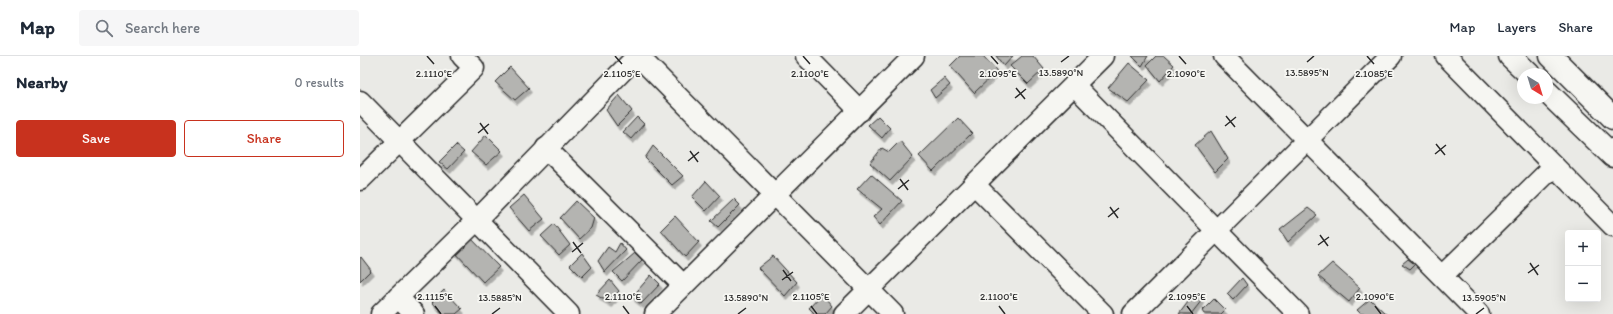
<!DOCTYPE html>
<meta charset="utf-8">
<style>
body{margin:0;font-family:Itim,sans-serif;background:#f6f6f7;color:#1f2937}
.controls{position:absolute;right:12px;bottom:12px;display:grid;overflow:hidden;border-radius:4px;box-shadow:0 4px 16px #0002}
.controls button{width:36px;height:36px;display:grid;place-items:center;padding:0;border:0;border-bottom:1px solid #e0e1e3;background:#fff;color:#1f2937;font:20px sans-serif}
.compass{position:absolute;left:1157px;top:12px;width:36px;height:36px;border-radius:50%;background:#fff;box-shadow:0 4px 16px #0002;rotate:142deg}
.list{margin:0;padding:0;list-style:none}
h2{display:flex;justify-content:space-between;align-items:center;height:52px;margin:0;padding:0 16px;font-size:17px}
h2 small{font-size:13px;font-weight:400;color:#747a83}
.actions{display:flex;gap:8px;padding:12px 16px}
.actions a{flex:1;padding:9px 0;border:1px solid #c8321e;border-radius:4px;text-align:center;font-size:14px;color:#c8321e}
.actions .main{background:#c8321e;color:#fff}
.icon{flex:none;width:22px;height:22px;fill:none;stroke:currentColor;stroke-width:2;stroke-linecap:round;stroke-linejoin:round}
.map{position:relative;flex:none;width:1253px;height:258px;overflow:hidden}
header{display:flex;align-items:center;gap:24px;box-sizing:border-box;height:56px;padding:0 20px;background:#fff;border-bottom:1px solid #e0e1e3}
header strong{font-size:19px}
nav{display:flex;gap:22px;margin-inline-start:auto;font-size:14px}
.search{width:280px;height:36px;background:#f6f6f7;display:flex;align-items:center;gap:10px;box-sizing:border-box;padding:0 14px;border-radius:4px;color:#747a83;font-size:15px}
main{display:flex}
aside{flex:1;background:#fff}
.map>svg:first-child{display:block}
</style>
<header>
<strong>Map</strong>
<div class="search"><svg class="icon" aria-label="search" viewBox="0 0 24 24"><circle cx="10" cy="10" r="6"/><path d="M15 15l6 6"/></svg>Search here</div>
<nav><a>Map</a><a>Layers</a><a>Share</a></nav>
</header>
<main>
<aside>
<h2>Nearby<small>0 results</small></h2>
<ul class="list">
</ul>
<div class="actions"><a class="main">Save</a><a>Share</a></div>
</aside>
<div class="map">
<svg width="1253" height="258" viewBox="0 0 1253 258">
<defs>
<filter id="shadow"><feDropShadow dx="2.5" dy="4.5" stdDeviation="0" flood-color="#0004"/></filter>
</defs>
<rect width="100%" height="100%" fill="#eaeae6"/>
<filter id="ink" filterUnits="userSpaceOnUse"><feTurbulence type="fractalNoise" baseFrequency=".025" numOctaves="2"/><feDisplacementMap in="SourceGraphic" scale="8" xChannelSelector="R" yChannelSelector="G"/><feConvolveMatrix kernelMatrix="1 2 1 2 8 2 1 2 1" color-interpolation-filters="sRGB"/></filter>
<g filter="url(#ink)">
<g fill="#b4b4b1" stroke="#2b2b2b" filter="url(#shadow)">
<path d="M600,0H623L637,15L614,37L590,10Z"/>
<path d="M636,0H653L644,10Z"/>
<path d="M662,0H673L684,13L668,28L650,10Z"/>
<path d="M772,0H788L782,10Z"/>
<path d="M796,0H804L814,9L800,25L787,9Z"/>
<path d="M769,7L789,24L768,46L748,32Z"/>
<path d="M150,11L169,32L155,44L135,26Z"/>
<path d="M584,22L590,29L575,42L570,34Z"/>
<path d="M259,39L272,55L257,70L246,54Z"/>
<path d="M518,60L530,72L522,82L508,69Z"/>
<path d="M277,61L284,68L271,83L263,76Z"/>
<path d="M598,62L612,77L573,115L559,100Z"/>
<path d="M851,75L868,103L855,116L835,89Z"/>
<path d="M126,79L142,95L126,109L111,96Z"/>
<path d="M540,85L553,101L530,125L510,107L522,92L529,96Z"/>
<path d="M96,89L104,96L88,113L79,106Z"/>
<path d="M293,90L323,120L312,129L285,102Z"/>
<path d="M511,118L542,145L520,169L513,161L522,153L497,133Z"/>
<path d="M346,125L360,140L346,155L332,141Z"/>
<path d="M164,139L184,163L169,175L149,152Z"/>
<path d="M374,143L380,149L358,171L351,165Z"/>
<path d="M216,145L234,162L231,172L219,183L200,162Z"/>
<path d="M948,152L957,159L928,186L920,174Z"/>
<path d="M315,160L339,186L325,201L301,174Z"/>
<path d="M194,168L210,189L199,199L181,180Z"/>
<path d="M108,179L139,211L123,226L93,194Z"/>
<path d="M260,187L266,194L245,216L238,205L248,191L255,196Z"/>
<path d="M222,197L232,211L222,221L210,209Z"/>
<path d="M275,197L282,204L262,225L253,216Z"/>
<path d="M413,200L437,226L425,240L398,212Z"/>
<path d="M1,201L11,214L0,225V202Z"/>
<path d="M1048,203L1055,208L1050,213L1042,208Z"/>
<path d="M972,207L1000,232L989,246L958,220Z"/>
<path d="M291,219L300,228L281,248L272,241Z"/>
<path d="M882,222L887,229L873,244L867,238Z"/>
<path d="M250,224L259,235L250,247L236,239Z"/>
<path d="M84,234L102,253L96,258H83L72,246Z"/>
<path d="M462,238L472,250L465,258H455L449,252Z"/>
<path d="M834,238L842,244L831,258H819Z"/>
<path d="M854,243L865,254L861,258H844L842,255Z"/>
<path d="M1010,243L1026,258H1001L997,254Z"/>
</g>
<g fill="none" stroke-linecap="round" stroke-linejoin="round">
<defs>
<g id="street">
<path d="M278,0L533,258"/>
<path d="M446,0L500,55"/>
<path d="M864,0L1119,258"/>
<path d="M1086,0L1253,170"/>
<path d="M714,29L938,258"/>
<path d="M0,45L209,258"/>
<path d="M186,92L323,229"/>
<path d="M0,124L114,12L102,0"/>
<path d="M614,128L743,258"/>
<path d="M1082,220L1194,110"/>
<path d="M38,241L54,258"/>
<path d="M21,258L117,164L277,0"/>
<path d="M295,258L554,0"/>
<path d="M484,258L743,0"/>
<path d="M773,258L1031,0"/>
</g>
<g id="secondary">
<path d="M1150,0L1169,18"/>
<path d="M1191,0L1253,62"/>
<path d="M1187,36L1253,100"/>
</g>
</defs>
<use href="#street" stroke="#2b2b2b" stroke-width="23"/>
<use href="#secondary" stroke="#2b2b2b" stroke-width="25"/>
<use href="#street" stroke="#f6f6f2" stroke-width="20"/>
<use href="#secondary" stroke="#f6f6f2" stroke-width="22"/>
</g>
</g>
<path fill="none" stroke="#2b2b2b" stroke-width="1.5" d="M67,0L74,8M255,0L262,8M443,0L450,8M631,0L638,8M819,0L826,8M1007,0L1014,8M701,6L709,0M947,6L954,0M656,32L665,43M655,42L666,33M866,60L875,71M120,67L128,78M865,70L876,61M118,77L129,68M1076,88L1085,99M330,95L338,106M1075,98L1086,89M328,105L339,96M540,123L548,134M538,133L549,124M750,151L758,162M748,161L759,152M960,179L968,190M213,186L221,197M958,189L969,181M212,196L223,187M1170,207L1178,219M423,214L431,225M1168,217L1179,209M422,224L433,216M75,250L81,258M263,250L269,258M451,250L457,258M639,250L645,258M827,250L833,258M1015,250L1021,258M132,258L140,252M378,258L386,252M1116,258L1124,252"/>
<g font-size="10" text-anchor="middle" fill="#2b2b2b" stroke="#f6f6f2" stroke-width="3.5" stroke-linejoin="round" paint-order="stroke">
<text x="701" y="20">13.5890°N</text>
<text x="947" y="20">13.5895°N</text>
<text x="74" y="21">2.1110°E</text>
<text x="262" y="21">2.1105°E</text>
<text x="450" y="21">2.1100°E</text>
<text x="638" y="21">2.1095°E</text>
<text x="826" y="21">2.1090°E</text>
<text x="1014" y="21">2.1085°E</text>
<text x="75" y="244">2.1115°E</text>
<text x="263" y="244">2.1110°E</text>
<text x="451" y="244">2.1105°E</text>
<text x="639" y="244">2.1100°E</text>
<text x="827" y="244">2.1095°E</text>
<text x="1015" y="244">2.1090°E</text>
<text x="140" y="245">13.5885°N</text>
<text x="386" y="245">13.5890°N</text>
<text x="1124" y="245">13.5905°N</text>
</g>
</svg>
<div class="controls">
<button>+</button>
<button>−</button>
</div>
<svg class="compass" viewBox="-18 -18 36 36"><path d="M0-13l5 13h-10z" fill="#e53935"/><path d="M0 13l5-13h-10z" fill="#747a83"/></svg>
</div>
</main>
